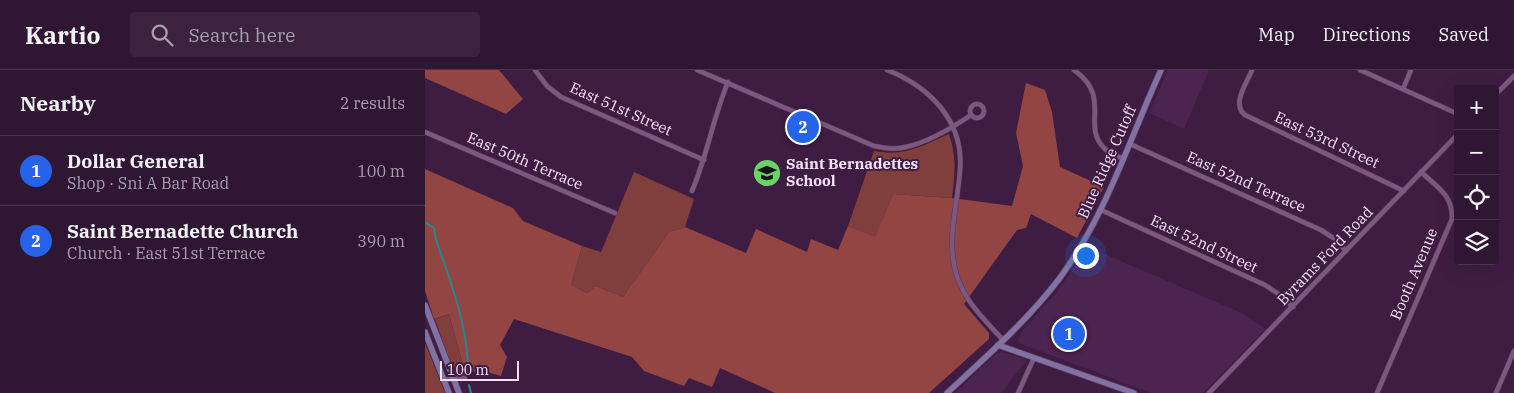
<!DOCTYPE html>
<meta charset="utf-8">
<style>
body{margin:0;font-family:"IBM Plex Serif",serif;background:#3b233e;color:#f1f3f6}
.controls{position:absolute;right:15px;top:15px;display:grid;overflow:hidden;border-radius:5px;box-shadow:0 5px 20px #0002}
.controls button{width:45px;height:45px;display:grid;place-items:center;padding:0;border:0;border-bottom:1px solid #4a354d;background:#2f1632;color:#f1f3f6;font:25px sans-serif}
.scale{position:absolute;left:15px;bottom:12px;width:79px;box-sizing:border-box;padding-left:5px;border:2px solid #f5e0f7;border-top:0;font-size:14px;line-height:18px;white-space:nowrap;color:#f5e0f7;-webkit-text-stroke:4px #3f1d43;paint-order:stroke}
.you{position:absolute;left:660px;top:185px;width:18px;height:18px;margin:-12px;border:4px solid #fff;border-radius:50%;background:#1a73e8;box-shadow:0 0 0 8px #1a73e833}
.badge{display:grid;place-items:center;width:32px;height:32px;border-radius:50%;background:#2563eb;color:#fff;font-size:16px;font-weight:700}
.pin{position:absolute;translate:-50% -50%;border:2px solid #fff;box-shadow:0 1px 5px #0006}
.list{margin:0;padding:0;list-style:none}
h2{display:flex;justify-content:space-between;align-items:center;height:65px;margin:0;padding:0 20px;font-size:21px}
h2 small{font-size:16px;font-weight:400;color:#a79fac}
.list li{display:grid;grid-template-columns:32px 1fr auto;gap:15px;align-items:center;box-sizing:border-box;height:70px;padding:0 20px;border-top:1px solid #4a354d}
.list b{display:block;font-size:19px;white-space:nowrap}
.list p{margin:0;font-size:16px;white-space:nowrap;color:#a79fac}
.list em{font-size:16px;font-style:normal;color:#a79fac}
.icon{flex:none;width:28px;height:28px;fill:none;stroke:currentColor;stroke-width:2;stroke-linecap:round;stroke-linejoin:round}
.map{position:relative;flex:none;width:1089px;height:323px;overflow:hidden}
header{display:flex;align-items:center;gap:30px;box-sizing:border-box;height:70px;padding:0 25px;background:#2f1632;border-bottom:1px solid #4a354d}
header strong{font-size:24px}
nav{display:flex;gap:28px;margin-inline-start:auto;font-size:18px}
.search{width:350px;height:45px;background:#3b233e;display:flex;align-items:center;gap:12px;box-sizing:border-box;padding:0 18px;border-radius:5px;color:#a79fac;font-size:19px}
main{display:flex}
aside{flex:1;background:#2f1632}
.map>svg:first-child{display:block}
</style>
<header>
<strong>Kartio</strong>
<div class="search"><svg class="icon" aria-label="search" viewBox="0 0 24 24"><circle cx="10" cy="10" r="6"/><path d="M15 15l6 6"/></svg>Search here</div>
<nav><a>Map</a><a>Directions</a><a>Saved</a></nav>
</header>
<main>
<aside>
<h2>Nearby<small>2 results</small></h2>
<ul class="list">
<li><span class="badge">1</span><div><b>Dollar General</b><p>Shop · Sni A Bar Road</p></div><em>100 m</em></li>
<li><span class="badge">2</span><div><b>Saint Bernadette Church</b><p>Church · East 51st Terrace</p></div><em>390 m</em></li>
</ul>
</aside>
<div class="map">
<svg width="1089" height="323" viewBox="0 0 1089 323">
<rect width="100%" height="100%" fill="#3f1d43"/>
<g fill="#4b244f">
<path d="M743,0H784L759,59L724,43Z"/>
<path d="M663,177L819,244L840,259L778,323H726L594,273L593,270L597,261L632,222Z"/>
<path d="M577,282L602,290L576,323H530L572,283Z"/>
</g>
<g fill="#803e3c">
<path d="M524,64C532,88 530,104 527,128L468,124L450,168L423,156L449,81C480,87 496,76 524,64Z"/>
<path d="M209,102L269,129L260,157L244,162L198,227L171,216L162,223L146,215L157,176L176,182Z"/>
<path d="M24,244L40,302H32L26,296L10,249Z"/>
<path d="M0,273L20,323H0Z"/>
</g>
<g fill="#924543">
<path d="M0,0H74L98,29L81,44L0,8Z"/>
<path d="M601,13L620,20L627,42L635,97L679,117L652,168L606,144L601,158L592,160L539,234L564,263V269L504,323H350L295,298L287,317L264,308L259,316L219,301L207,287L89,249L75,275L82,287L76,306L58,301L40,302L24,244L9,249L0,221V99L88,138L98,151L157,176L146,215L162,223L171,216L198,227L244,162L260,157L321,183L331,159L382,182L386,169L413,180L423,156L450,167L468,124L527,128L587,136L598,96L591,63Z"/>
</g>
<g fill="none" stroke-linecap="round" stroke-linejoin="round">
<g stroke="#2a868d" stroke-width="2">
<path d="M0,152L9,158C11,174 15,181 20,195C32,230 43,265 43,302"/>
<path d="M44,315L46,323"/>
</g>
<defs>
<g id="minor">
<path d="M110,0L122,16L136,27L279,90"/>
<path d="M272,0L449,76C460,78 470,80 481,77C504,72 527,58 546,45"/>
<path d="M462,0C505,17 539,51 535,100C533,132 523,163 529,195C535,227 557,247 578,270"/>
<path d="M649,0C687,27 657,54 678,77C683,83 692,86 699,89"/>
<path d="M827,0C822,13 806,34 820,45L979,121"/>
<path d="M935,0L1033,44"/>
<path d="M978,19L986,0"/>
<path d="M1070,25L1089,6"/>
<circle cx="552" cy="41" r="7"/>
<path d="M0,62L190,143"/>
<path d="M705,74L896,160L910,169L921,181"/>
<path d="M267,121C282,86 288,48 303,12"/>
<path d="M676,140L840,215L855,225L868,237"/>
<path d="M19,310L40,307"/>
<path d="M593,323L609,288"/>
<path d="M784,323L1033,64"/>
<path d="M952,323L1027,149C1028,125 1012,117 996,102"/>
<path d="M1071,323L1089,281"/>
</g>
<g id="secondary">
<path d="M0,235L34,323"/>
<path d="M0,262L24,323"/>
<path d="M573,275L709,323"/>
<path d="M522,323C561,287 602,251 634,209C681,146 704,70 736,0"/>
</g>
</defs>
<use href="#minor" stroke="#573a5a" stroke-width="5.5"/>
<use href="#secondary" stroke="#573a5a" stroke-width="7"/>
<use href="#minor" stroke="#7c5780" stroke-width="4.5"/>
<use href="#secondary" stroke="#8272a4" stroke-width="5.5"/>
</g>
<defs>
<symbol id="school-disc" viewBox="-11 -11 22 22"><circle r="9.5" fill="#67d465" stroke="#3f1d43"/><path d="M0-5L7-2L0 1L-7-2ZM-4 1L0 2.5L4 1V4Q0 6-4 4Z" fill="#111"/></symbol>
</defs>
<g fill-rule="evenodd">
<use href="#school-disc" x="326" y="87" width="32" height="32"/>
</g>
<g text-anchor="middle" stroke-width="4" stroke-linejoin="round" paint-order="stroke">
<g font-size="15" fill="#f5e0f7" stroke="#3f1d43">
<text transform="translate(196 39) rotate(24)" y="5">East 51st Street</text>
<text transform="translate(902 70) rotate(25)" y="5">East 53rd Street</text>
<text transform="translate(100 91) rotate(23)" y="5">East 50th Terrace</text>
<text transform="translate(682 92) rotate(-66)" y="5">Blue Ridge Cutoff</text>
<text transform="translate(821 112) rotate(24)" y="5">East 52nd Terrace</text>
<text transform="translate(779 174) rotate(25)" y="5">East 52nd Street</text>
<text transform="translate(900 186) rotate(-46)" y="5">Byrams Ford Road</text>
<text transform="translate(989 204) rotate(-67)" y="5">Booth Avenue</text>
</g>
<g font-size="15" font-weight="bold" fill="#f5e0f7" stroke="#3f1d43" text-anchor="start">
<text x="361" y="99">Saint Bernadettes<tspan x="361" dy="17">School</tspan></text>
</g>
</g>
</svg>
<div class="controls">
<button>+</button>
<button>−</button>
<button><svg class="icon" aria-label="locate" viewBox="0 0 24 24"><circle cx="12" cy="12" r="6"/><path d="M12 2v4M12 18v4M2 12h4M18 12h4"/></svg></button>
<button><svg class="icon" aria-label="layers" viewBox="0 0 24 24"><path d="M12 4l9 5-9 5-9-5zM3 14l9 5 9-5"/></svg></button>
</div>
<div class="scale">100 m</div>
<div class="you"></div>
<div class="pin badge" style="left:644px;top:264px">1</div>
<div class="pin badge" style="left:378px;top:57px">2</div>
</div>
</main>
